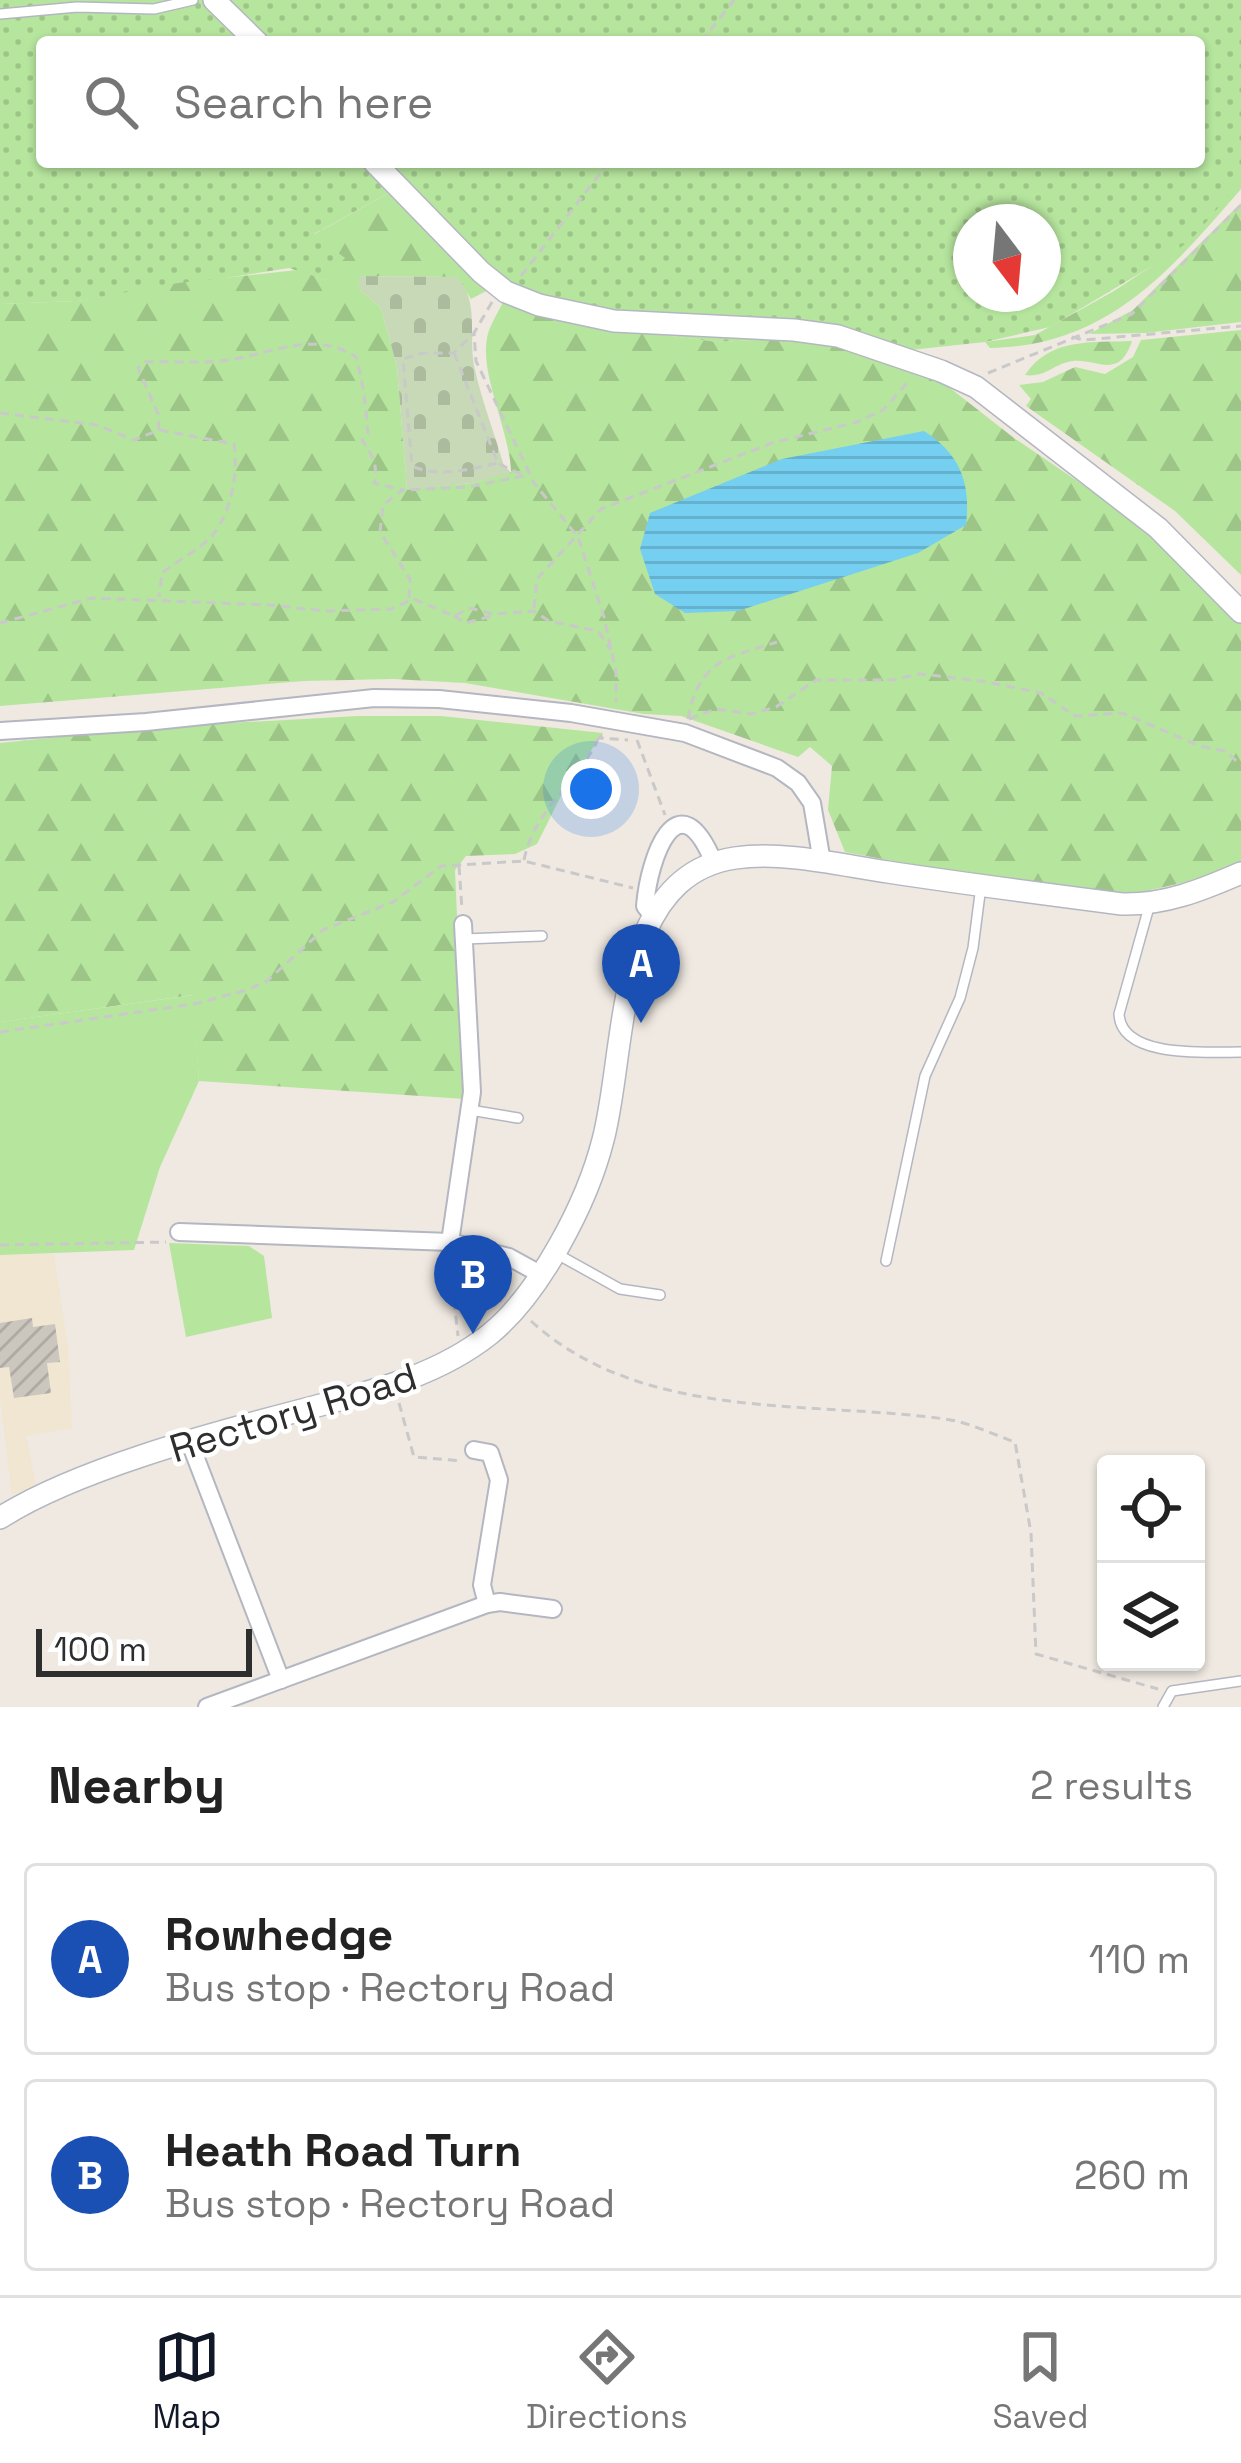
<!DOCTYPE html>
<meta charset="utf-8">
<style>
body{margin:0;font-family:"Space Grotesk",sans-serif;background:#f2f2f2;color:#222}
.controls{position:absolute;right:36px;bottom:36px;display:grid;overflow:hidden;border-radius:12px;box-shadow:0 3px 9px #0004}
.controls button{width:108px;height:108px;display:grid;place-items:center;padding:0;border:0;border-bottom:3px solid #e0e0e0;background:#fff;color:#222;font:60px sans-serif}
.compass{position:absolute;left:953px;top:204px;width:108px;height:108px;border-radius:50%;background:#fff;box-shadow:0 3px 9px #0004;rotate:164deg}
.scale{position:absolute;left:36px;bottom:30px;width:216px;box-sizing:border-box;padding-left:12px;border:6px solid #2e2e2e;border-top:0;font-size:33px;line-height:42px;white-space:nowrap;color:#2e2e2e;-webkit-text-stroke:9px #fff;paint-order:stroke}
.you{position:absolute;left:591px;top:789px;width:42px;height:42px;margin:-30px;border:9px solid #fff;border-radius:50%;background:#1a73e8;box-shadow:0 0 0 18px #1a73e833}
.badge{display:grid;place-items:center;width:78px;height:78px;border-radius:50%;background:#111827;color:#fff;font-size:39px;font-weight:700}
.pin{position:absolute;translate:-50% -99px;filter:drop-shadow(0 3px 6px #0008)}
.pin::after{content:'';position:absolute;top:63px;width:42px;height:36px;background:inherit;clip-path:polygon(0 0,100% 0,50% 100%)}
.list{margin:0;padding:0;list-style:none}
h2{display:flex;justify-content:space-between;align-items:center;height:156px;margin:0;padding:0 48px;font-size:51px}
h2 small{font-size:39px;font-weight:400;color:#767676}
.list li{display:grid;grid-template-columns:78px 1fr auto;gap:36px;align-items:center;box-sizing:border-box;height:192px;margin:0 24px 24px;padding:0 24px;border:3px solid #e0e0e0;border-radius:12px}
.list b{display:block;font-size:45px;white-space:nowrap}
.list p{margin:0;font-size:39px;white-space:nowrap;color:#767676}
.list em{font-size:39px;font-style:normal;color:#767676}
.icon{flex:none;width:66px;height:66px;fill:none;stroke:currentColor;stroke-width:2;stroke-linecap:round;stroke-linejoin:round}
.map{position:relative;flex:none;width:1241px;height:1707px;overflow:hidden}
.search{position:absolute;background:#fff;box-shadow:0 3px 9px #0004;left:36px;right:36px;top:36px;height:132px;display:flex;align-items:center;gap:30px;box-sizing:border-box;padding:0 42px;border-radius:12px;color:#767676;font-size:45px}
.sheet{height:588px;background:#fff}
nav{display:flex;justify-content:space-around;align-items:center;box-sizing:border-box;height:168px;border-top:3px solid #e0e0e0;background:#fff;font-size:33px;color:#767676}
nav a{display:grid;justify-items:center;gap:6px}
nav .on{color:#111827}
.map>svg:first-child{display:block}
</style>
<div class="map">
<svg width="1241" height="1707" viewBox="0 0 1241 1707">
<defs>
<pattern id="grass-dots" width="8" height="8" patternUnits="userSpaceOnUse" patternTransform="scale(3)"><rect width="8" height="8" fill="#b6e59e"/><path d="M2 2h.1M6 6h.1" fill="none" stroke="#9dc588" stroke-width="1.8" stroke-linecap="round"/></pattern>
<pattern id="forest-firs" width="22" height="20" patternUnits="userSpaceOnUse" patternTransform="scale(3)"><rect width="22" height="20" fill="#b6e59e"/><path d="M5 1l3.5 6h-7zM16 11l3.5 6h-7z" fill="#9dc588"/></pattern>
<pattern id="cemetery-stones" width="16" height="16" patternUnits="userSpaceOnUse" patternTransform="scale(3)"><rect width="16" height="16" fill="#c8d9b8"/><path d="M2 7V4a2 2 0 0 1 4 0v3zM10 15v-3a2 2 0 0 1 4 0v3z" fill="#acbb9e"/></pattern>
<pattern id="water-rules" width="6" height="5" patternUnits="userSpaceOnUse" patternTransform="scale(3)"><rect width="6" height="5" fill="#75cff0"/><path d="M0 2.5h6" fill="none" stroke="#66b2ce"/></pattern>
<pattern id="building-hatch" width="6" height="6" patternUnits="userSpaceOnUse" patternTransform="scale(3)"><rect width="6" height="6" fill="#cbc7bf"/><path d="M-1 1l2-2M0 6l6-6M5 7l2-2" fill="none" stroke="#afaba4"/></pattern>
</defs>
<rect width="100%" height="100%" fill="#efe9e1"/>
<path fill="#f0e6d1" d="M54,1254L68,1349L72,1428L26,1436L36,1485L12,1495L0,1399V1255Z"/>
<path fill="url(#grass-dots)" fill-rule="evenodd" d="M0,0H1241V188L1194,241L1050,327L985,342L864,355L790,338L717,342L580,324L503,302L394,190L314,234L349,261L325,280L289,268L77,301L0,304ZM42,42H1199V162H42ZM971,222H1043V294H971Z"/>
<g fill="url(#forest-firs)">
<path d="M1241,181V189C1170,271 1108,346 990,348L985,342L1035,335L1114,291L1190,241Z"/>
<path d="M394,190L490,289L471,299L457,277L360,276L359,289L381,308L397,367L407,489L472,483L511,472C510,431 480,376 487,338C489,326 498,313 503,302L580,324L717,342L790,338L867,349L932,374L1014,438L1142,525L1241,620V864L1186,882L1124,896L1028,886L845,852L828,810L832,766L810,747L798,757L681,716L644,714L465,683L393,679L304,681L0,706V304L77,301L178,283L297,270L325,280L345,258L313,235Z"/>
<path d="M1241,203V322L1145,333L1089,334L1133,310Z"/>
<path d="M1241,330V575L1175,511L1026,406L1031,399L1019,385L1043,382L1075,367L1105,374L1133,357L1141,340Z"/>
<path d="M1132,341C1119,381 1096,358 1073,361C1054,363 1046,378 1025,375C1050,337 1092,343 1132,341Z"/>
<path d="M358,716H441L603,733L565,788L537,844L515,854L466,856L455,870L465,1099L199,1081L193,995L0,1022V743L158,727Z"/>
</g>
<path fill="url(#cemetery-stones)" d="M359,276L457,277C481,303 467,338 475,370C482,401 494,432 503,463L511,473L472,483L407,490L397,367L381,308L359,289Z"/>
<g fill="#b6e59e">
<path d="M194,995L199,1081L160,1167L134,1250L0,1255V1022Z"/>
<path d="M169,1243L249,1246L264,1256L272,1318L186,1337Z"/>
</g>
<path fill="url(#water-rules)" d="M924,431C960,454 971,483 966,525L918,553L738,611L685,613L655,594L640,549L650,513L782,459Z"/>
<path fill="url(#building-hatch)" d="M32,1318L33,1327L55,1324L60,1362L47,1363L51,1393L14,1398L9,1367L0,1368V1323Z"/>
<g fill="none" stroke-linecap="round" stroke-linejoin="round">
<defs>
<g id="service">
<path d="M0,14L77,7L154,9L193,0"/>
<path d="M1149,907L1119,1014C1121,1059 1208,1052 1241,1052"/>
<path d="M464,939L542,936"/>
<path d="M470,1110L518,1118"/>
<path d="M557,1254L620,1289L660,1295"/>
<path d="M886,1261L925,1076L960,998L973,948L981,886"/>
<path d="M1163,1707L1172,1691L1241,1681"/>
</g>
<g id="minor">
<path d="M0,731L146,722L374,698L439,699L571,713L685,733L777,768L798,783L812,803L822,862"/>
<path d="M652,915L645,906C649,857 678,776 714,863"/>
<path d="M179,1232L450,1242L509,1257L540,1274"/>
<path d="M450,1242L472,1092L463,924"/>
<path d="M190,1443L281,1680"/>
<path d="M474,1450L490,1453L499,1480L482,1585L487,1604"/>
<path d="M207,1707L487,1604L500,1602L553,1609"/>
</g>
<g id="tertiary">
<path d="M214,0L257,42"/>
<path d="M374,162L481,272L506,292L539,305L614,321L794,330L838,336L941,371L976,387L1158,528L1241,612"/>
<path d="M0,1518C75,1470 210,1434 298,1411C365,1393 435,1378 490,1334C540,1293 587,1203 603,1140C627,1050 613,876 735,858C785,851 840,865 888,872C966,884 1044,894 1122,904C1165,905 1202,890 1241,873"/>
</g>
</defs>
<use href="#service" stroke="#b4b7c1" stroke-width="12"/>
<use href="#minor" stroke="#b4b7c1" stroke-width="20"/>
<use href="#tertiary" stroke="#b4b7c1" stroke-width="24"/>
<g stroke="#c9c9c9" stroke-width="3" stroke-dasharray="9 6" stroke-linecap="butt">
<path d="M701,42L734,0"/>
<path d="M521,276L609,162"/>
<path d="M492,302L474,333L476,361L534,483L578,537L604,617L616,672V702"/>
<path d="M1072,337L1084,340L1241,326"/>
<path d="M454,353L498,463C471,469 437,478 412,466L403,359L423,353H454L473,334"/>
<path d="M988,373L1132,314L1241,205"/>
<path d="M0,413L97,425L134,440L159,430L234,444C238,474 232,514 210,538C197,551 177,561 162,573L159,597"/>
<path d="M159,430L158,414L138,368L145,362C169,361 195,363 220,361C265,357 313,328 356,357C363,382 366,408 368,434L362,440C371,454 379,464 374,483L403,490"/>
<path d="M499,464L523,475"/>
<path d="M409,598L410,579L380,532L383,505L403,490L469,487L528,475"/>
<path d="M534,608L537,579L601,509L772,443L857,422L883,410L910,380"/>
<path d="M454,616L466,623L495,615"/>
<path d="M0,623L92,598L270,605L324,611L391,609L414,599L454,616L470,608L493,614L534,611L549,621L598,631L611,650"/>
<path d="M688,719C699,660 726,658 777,642"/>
<path d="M689,719L716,709L751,714L776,707L816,680H892L920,674L982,681L1041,693L1075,716L1122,713L1200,746L1225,751L1241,765"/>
<path d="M602,735L599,738L628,740"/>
<path d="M637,740L665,815"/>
<path d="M524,860C534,809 579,782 599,737"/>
<path d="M459,866L462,910"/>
<path d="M0,1032L194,1004L247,990L267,981L323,930L393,902L441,866L524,861L633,888"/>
<path d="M0,1245L166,1242"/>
<path d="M449,1256L458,1336"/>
<path d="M531,1321C642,1422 806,1400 945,1419C968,1422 992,1434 1015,1442L1031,1533L1036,1654L1158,1689"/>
<path d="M399,1403L414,1457L462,1461"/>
</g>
<use href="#service" stroke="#fff" stroke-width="9"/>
<use href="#minor" stroke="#fff" stroke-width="16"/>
<use href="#tertiary" stroke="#fff" stroke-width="21"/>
</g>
<g text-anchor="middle" stroke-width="9" stroke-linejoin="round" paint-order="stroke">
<g font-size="39" fill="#2e2e2e" stroke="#fff">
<text transform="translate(293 1412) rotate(-17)" y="14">Rectory Road</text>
</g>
</g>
</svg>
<div class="controls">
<button><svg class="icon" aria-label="locate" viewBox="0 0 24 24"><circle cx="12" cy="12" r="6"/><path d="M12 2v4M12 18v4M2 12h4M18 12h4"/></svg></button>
<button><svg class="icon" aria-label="layers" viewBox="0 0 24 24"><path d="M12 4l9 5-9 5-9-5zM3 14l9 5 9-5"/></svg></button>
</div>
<svg class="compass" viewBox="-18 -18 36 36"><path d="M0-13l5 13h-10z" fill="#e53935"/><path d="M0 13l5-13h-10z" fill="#767676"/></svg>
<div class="scale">100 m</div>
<div class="you"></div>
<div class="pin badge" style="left:641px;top:1023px;background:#1a4fb4">A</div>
<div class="pin badge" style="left:473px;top:1334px;background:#1a4fb4">B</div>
<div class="search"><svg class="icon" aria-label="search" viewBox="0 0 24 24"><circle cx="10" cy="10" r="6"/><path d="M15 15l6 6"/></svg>Search here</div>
</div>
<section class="sheet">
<h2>Nearby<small>2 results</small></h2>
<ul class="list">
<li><span class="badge" style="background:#1a4fb4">A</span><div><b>Rowhedge</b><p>Bus stop · Rectory Road</p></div><em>110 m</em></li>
<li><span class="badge" style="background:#1a4fb4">B</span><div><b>Heath Road Turn</b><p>Bus stop · Rectory Road</p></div><em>260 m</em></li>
</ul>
</section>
<nav>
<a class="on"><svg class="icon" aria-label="map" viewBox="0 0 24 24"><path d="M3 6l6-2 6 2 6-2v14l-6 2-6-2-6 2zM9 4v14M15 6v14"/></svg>Map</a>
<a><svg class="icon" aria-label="directions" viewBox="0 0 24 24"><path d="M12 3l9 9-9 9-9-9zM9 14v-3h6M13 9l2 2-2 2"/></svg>Directions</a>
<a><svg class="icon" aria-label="saved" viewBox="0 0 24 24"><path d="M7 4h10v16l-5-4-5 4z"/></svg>Saved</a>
</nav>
